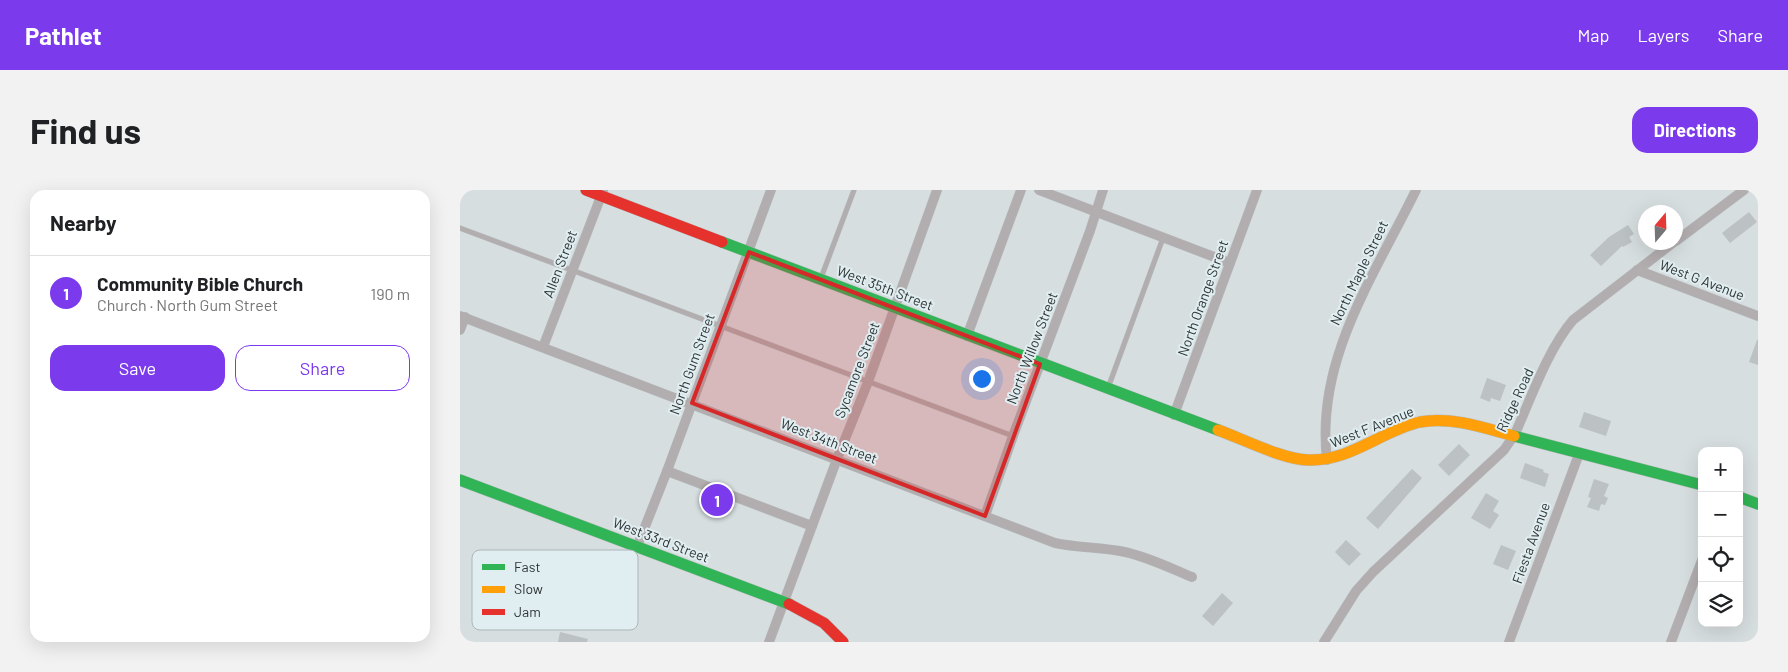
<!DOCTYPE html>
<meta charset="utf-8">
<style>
body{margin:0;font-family:Barlow,sans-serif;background:#f2f2f2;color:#202124}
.controls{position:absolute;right:15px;bottom:15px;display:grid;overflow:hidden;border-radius:10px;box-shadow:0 5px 20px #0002}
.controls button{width:45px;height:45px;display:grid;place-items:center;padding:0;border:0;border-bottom:1px solid #e0e0e0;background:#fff;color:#202124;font:25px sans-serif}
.compass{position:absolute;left:1178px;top:15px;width:45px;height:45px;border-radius:50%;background:#fff;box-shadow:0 5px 20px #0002;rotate:19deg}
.you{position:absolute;left:521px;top:188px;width:18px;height:18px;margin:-12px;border:4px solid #fff;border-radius:50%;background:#1a73e8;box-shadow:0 0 0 8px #1a73e833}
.badge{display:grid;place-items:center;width:32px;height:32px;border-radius:50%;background:#7c3aed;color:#fff;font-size:16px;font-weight:700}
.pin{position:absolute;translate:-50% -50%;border:2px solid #fff;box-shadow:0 1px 5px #0006}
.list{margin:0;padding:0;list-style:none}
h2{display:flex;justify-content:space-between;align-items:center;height:65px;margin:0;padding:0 20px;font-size:21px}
h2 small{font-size:16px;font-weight:400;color:#757577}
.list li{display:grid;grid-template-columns:32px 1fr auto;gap:15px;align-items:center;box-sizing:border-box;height:75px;padding:0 20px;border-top:1px solid #e0e0e0}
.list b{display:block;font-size:19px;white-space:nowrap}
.list p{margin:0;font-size:16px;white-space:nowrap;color:#757577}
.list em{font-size:16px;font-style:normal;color:#757577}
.actions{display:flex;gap:10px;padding:15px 20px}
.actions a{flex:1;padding:11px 0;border:1px solid #7c3aed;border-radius:15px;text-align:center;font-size:18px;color:#7c3aed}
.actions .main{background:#7c3aed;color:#fff}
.icon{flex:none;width:28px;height:28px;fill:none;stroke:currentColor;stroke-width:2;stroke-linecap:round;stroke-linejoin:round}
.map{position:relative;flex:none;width:1298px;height:452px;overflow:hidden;border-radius:15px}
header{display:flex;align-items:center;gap:30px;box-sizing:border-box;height:70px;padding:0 25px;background:#7c3aed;color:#fff}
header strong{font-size:24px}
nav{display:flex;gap:28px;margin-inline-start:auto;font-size:18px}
.intro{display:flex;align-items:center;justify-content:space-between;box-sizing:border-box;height:120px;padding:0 30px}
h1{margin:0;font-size:35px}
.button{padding:12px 22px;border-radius:15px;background:#7c3aed;color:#fff;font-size:18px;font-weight:700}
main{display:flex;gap:30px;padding:0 30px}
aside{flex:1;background:#fff;border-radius:15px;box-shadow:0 5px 20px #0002}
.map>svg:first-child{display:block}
</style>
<header>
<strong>Pathlet</strong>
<nav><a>Map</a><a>Layers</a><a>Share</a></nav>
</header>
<div class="intro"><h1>Find us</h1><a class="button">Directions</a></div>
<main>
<aside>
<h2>Nearby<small></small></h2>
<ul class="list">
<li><span class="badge">1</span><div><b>Community Bible Church</b><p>Church · North Gum Street</p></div><em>190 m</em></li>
</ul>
<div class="actions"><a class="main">Save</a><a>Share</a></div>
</aside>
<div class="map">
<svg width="1298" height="452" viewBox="0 0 1298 452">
<rect width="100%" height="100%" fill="#d7dee0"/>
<g fill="#bcc1c3">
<path d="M1289,22L1297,32L1270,53L1262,43Z"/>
<path d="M1168,35L1174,44L1169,47L1172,52L1163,57L1162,56L1141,76L1130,65L1149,47Z"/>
<path d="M1297,150H1298V175L1289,172Z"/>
<path d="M1027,188L1046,195L1040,211L1031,208L1030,212L1020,208Z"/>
<path d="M1124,222L1151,231L1146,246L1119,237Z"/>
<path d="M999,254L1010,265L989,286L978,275Z"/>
<path d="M1065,273L1084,280L1083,282L1089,284L1085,297L1060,288Z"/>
<path d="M952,279L962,288L918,339L906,328Z"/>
<path d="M1134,289L1149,294L1144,306L1148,308L1145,315L1141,314L1139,321L1127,317L1131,308L1128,307Z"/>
<path d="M1026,303L1039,311L1033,321L1039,325L1030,339L1011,328Z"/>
<path d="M886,350L901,364L889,376L875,362Z"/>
<path d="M1041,355L1056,361L1048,380L1033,374Z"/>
<path d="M762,403L773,413L753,436L742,426Z"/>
<path d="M100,442L128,449L127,452H98Z"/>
</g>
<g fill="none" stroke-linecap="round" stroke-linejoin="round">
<defs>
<g id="lane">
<path d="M0,38L553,246"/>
<path d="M361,88L394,0"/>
<path d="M648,198L703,48"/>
</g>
<g id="street">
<path d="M579,0L770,73"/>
<path d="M1216,51L1284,0"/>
<path d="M1177,80L1298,126"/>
<path d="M0,126L595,353C618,358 642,357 665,362C688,367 710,378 732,387"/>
<path d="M0,140L5,127"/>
<path d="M507,146L561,0"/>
<path d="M83,157L143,1"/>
<path d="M714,225L797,0"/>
<path d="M867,270C855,170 914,86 956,0"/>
<path d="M207,281L352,336"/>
<path d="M525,326L553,246L630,41L643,0"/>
<path d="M177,357L207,281L311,0"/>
<path d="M309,452L377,269L408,192L477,0"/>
<path d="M864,452L896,401L913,382L1044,260L1055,244C1071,208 1088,159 1113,130L1214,52"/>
<path d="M1049,452L1119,264"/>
<path d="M1211,452L1242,370"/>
</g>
<g id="fast">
<path d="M262,52L758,240"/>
<path d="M1054,246L1242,295"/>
<path d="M0,290L329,414"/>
<path d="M1279,307L1298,314"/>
</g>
<path id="slow" d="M758,240C783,249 824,270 849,270C891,271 921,241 960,232C991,226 1025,238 1054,246"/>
<g id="jam">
<path d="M126,0L262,52"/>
<path d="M329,414L364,433L383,452"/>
</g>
</defs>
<use href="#lane" stroke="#b6bbbd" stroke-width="5.5"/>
<use href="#street" stroke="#b6bbbd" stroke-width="10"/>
<use href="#fast" stroke="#b6bbbd" stroke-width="12"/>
<use href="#slow" stroke="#b6bbbd" stroke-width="12"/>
<use href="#jam" stroke="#b6bbbd" stroke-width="12"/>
<use href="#lane" stroke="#b2adaf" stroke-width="4.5"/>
<use href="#street" stroke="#b2adaf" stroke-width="9"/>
<use href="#fast" stroke="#30b455" stroke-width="11"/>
<use href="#slow" stroke="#ff9f0a" stroke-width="11"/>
<use href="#jam" stroke="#e5322d" stroke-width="11"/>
</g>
<path fill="#d62828" fill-opacity="0.2" stroke="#d62828" stroke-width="4" stroke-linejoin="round" d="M289,62L580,174L525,326L232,213Z"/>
<g text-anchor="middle" stroke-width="4" stroke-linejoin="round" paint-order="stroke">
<g font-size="14" fill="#2e3435" stroke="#e0eef1">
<text transform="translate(100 74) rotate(-69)" y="5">Allen Street</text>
<text transform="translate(899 83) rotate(-64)" y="5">North Maple Street</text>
<text transform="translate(1242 90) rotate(21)" y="5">West G Avenue</text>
<text transform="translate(425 98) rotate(21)" y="5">West 35th Street</text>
<text transform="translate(743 108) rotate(-70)" y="5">North Orange Street</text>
<text transform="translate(572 158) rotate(-69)" y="5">North Willow Street</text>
<text transform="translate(232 174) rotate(-70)" y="5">North Gum Street</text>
<text transform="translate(397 180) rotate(-69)" y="5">Sycamore Street</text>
<text transform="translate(1055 210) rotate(-65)" y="5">Ridge Road</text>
<text transform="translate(912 237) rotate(-22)" y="5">West F Avenue</text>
<text transform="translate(369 251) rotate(21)" y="5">West 34th Street</text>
<text transform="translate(201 350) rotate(21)" y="5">West 33rd Street</text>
<text transform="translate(1071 353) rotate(-70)" y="5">Fiesta Avenue</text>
</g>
</g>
<rect x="12" y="360" width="166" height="80" rx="8" fill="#e0eef1" stroke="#abb6b9" stroke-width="1"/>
<rect x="22" y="374" width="23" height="6" fill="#30b455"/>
<rect x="22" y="396" width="23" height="7" fill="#ff9f0a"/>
<rect x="22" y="419" width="23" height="6" fill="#e5322d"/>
<g font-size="14" fill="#2e3435">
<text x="54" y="382">Fast</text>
<text x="54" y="404">Slow</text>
<text x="54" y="427">Jam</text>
</g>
</svg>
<div class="controls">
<button>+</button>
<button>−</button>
<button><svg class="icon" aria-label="locate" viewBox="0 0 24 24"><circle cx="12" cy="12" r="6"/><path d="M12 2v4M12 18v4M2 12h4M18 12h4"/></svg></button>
<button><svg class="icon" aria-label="layers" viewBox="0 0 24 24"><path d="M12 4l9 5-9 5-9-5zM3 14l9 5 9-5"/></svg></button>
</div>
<svg class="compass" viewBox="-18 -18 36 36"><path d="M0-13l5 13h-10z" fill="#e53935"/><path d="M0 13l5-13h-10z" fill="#757577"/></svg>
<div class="you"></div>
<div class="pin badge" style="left:257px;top:310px">1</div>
</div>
</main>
